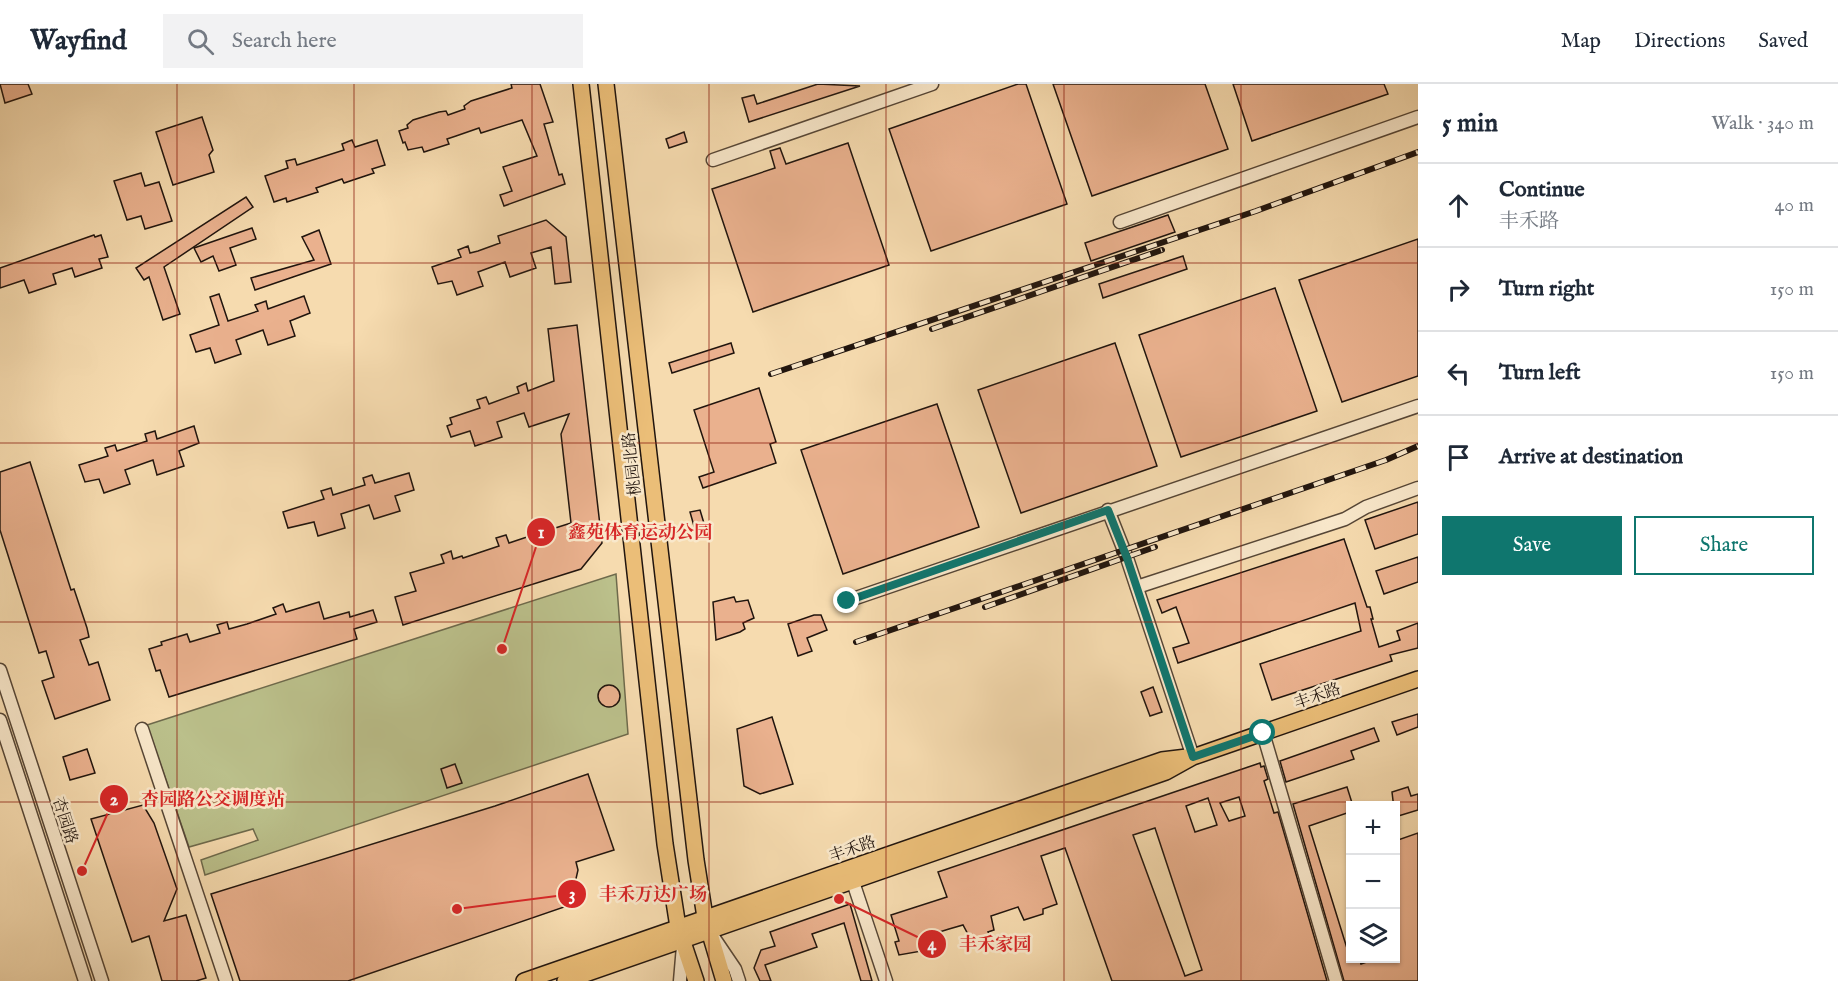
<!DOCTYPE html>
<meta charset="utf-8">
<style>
body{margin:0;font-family:"IM FELL English","Noto Serif SC",serif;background:#f2f2f3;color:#1f2937}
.controls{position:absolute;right:18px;bottom:18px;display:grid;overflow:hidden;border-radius:0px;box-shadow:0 2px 4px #0004}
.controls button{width:54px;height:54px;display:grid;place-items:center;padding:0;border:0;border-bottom:2px solid #e0e1e3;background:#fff;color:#1f2937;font:30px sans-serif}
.stop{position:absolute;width:18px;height:18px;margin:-14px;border:4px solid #0f766e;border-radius:50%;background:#fff}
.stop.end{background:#0f766e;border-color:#fff;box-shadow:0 2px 6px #0008}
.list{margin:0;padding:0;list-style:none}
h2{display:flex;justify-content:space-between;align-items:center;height:78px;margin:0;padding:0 24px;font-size:26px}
h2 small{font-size:20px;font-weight:400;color:#747a83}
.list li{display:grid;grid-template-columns:39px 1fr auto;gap:18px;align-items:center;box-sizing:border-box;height:84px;padding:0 24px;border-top:2px solid #e0e1e3}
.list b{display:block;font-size:22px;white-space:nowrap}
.list p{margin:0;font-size:20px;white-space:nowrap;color:#747a83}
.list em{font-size:20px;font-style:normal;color:#747a83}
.actions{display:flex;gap:12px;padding:18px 24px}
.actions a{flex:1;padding:14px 0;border:2px solid #0f766e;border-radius:0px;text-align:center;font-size:21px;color:#0f766e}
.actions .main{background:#0f766e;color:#fff}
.icon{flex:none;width:33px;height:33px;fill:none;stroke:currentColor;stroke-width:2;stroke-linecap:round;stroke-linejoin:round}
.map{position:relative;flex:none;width:1418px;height:897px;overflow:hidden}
header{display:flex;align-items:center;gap:36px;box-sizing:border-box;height:84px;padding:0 30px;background:#fff;border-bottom:2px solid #e0e1e3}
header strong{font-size:28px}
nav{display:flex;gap:33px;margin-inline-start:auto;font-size:21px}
.search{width:420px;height:54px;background:#f2f2f3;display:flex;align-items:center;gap:15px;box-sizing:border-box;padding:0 21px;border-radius:0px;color:#747a83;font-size:22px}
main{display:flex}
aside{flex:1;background:#fff}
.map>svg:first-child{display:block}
</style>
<header>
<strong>Wayfind</strong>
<div class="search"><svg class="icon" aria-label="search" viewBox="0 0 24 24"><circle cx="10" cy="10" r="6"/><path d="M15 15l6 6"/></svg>Search here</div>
<nav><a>Map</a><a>Directions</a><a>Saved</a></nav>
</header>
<main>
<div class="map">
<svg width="1418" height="897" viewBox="0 0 1418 897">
<rect width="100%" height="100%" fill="#f6dbaf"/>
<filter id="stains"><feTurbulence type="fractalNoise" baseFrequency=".00333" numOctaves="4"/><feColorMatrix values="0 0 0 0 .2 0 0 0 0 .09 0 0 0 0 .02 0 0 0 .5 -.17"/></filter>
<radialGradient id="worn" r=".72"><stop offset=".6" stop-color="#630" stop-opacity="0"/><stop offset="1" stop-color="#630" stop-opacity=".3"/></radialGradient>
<path fill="#bbc08b" stroke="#6e6a4c" stroke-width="1.5" d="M616,490L628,650L205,791L201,776L258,756L253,745L189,763L147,641Z"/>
<g fill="#eab18e" stroke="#21150e" stroke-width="1.5" fill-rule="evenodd">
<path d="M0,0H28L32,10L5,19Z"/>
<path d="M511,0H540L553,38L544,40L559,91L562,90L565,100L504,122L500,111L512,107L503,83L537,72L522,36L481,49L479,44L456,52L447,55L449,60L424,68L422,63L408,66L405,58L403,59L399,47L408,44L407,41L413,36L439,28L446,27L448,31L465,25L464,22L471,17L512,4Z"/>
<path d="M818,0L860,2L749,38L742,14L754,11L757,20Z"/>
<path d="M1018,0H1026L1067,120L931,167L889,45Z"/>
<path d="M1053,0H1205L1228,65L1092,112Z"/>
<path d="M1233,0H1384L1388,10L1252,57Z"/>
<path d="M202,33L213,66L209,71L214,88L173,101L156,48Z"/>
<path d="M684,48L687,58L669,64L666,55Z"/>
<path d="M352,56L355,63L377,56L385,81L372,85L374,89L344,99L342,95L316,104L318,108L287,118L286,114L274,118L265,92L288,84L286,77L295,75L297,81L344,66L342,60Z"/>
<path d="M848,59L889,181L753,228L712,105L775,84L770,67L780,64L786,80Z"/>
<path d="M141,89L145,102L159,98L172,137L145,145L141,132L127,136L114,97Z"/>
<path d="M246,113L253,123L164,183L180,230L163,236L149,193L144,196L136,184Z"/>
<path d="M1168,131L1175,148L1091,177L1085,159Z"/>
<path d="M546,136L566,153L571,198L555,200L551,163L531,169L536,184L510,193L505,178L478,188L483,202L457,211L452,197L438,200L432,183L461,173L458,166L468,162L470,169L478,167L500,159L498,152Z"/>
<path d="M252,144L256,155L230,164L236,181L219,187L213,172L201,178L194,164Z"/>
<path d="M319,146L331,180L255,206L251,194L314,176L302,153Z"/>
<path d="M94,151L95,153L101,151L108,173L99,175L102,184L75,193L72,184L53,190L56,200L29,209L24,196L0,204V184Z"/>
<path d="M1418,155V292L1342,318L1299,196Z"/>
<path d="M1183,172L1187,185L1103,214L1099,200Z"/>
<path d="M1275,204L1317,327L1181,373L1139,251Z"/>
<path d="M219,210L228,237L258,227L255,221L266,217L268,225L304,212L310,229L290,237L295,252L268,261L263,246L236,256L241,270L215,279L210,264L196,268L190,251L219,241L210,213Z"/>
<path d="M577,241L602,459L581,485L403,541L395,513L416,507L410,489L444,479L441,471L451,467L453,475L462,472L463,474L499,462L496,454L506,451L509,459L539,449L537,441L546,438L549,446L571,439L561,350L569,330L529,343L524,329L497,338L502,353L475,362L470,347L451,353L447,342L452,340L450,334L480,324L477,316L486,313L489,320L519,309L517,303L526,299L528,307L554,297L548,245Z"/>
<path d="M731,259L734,269L672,289L669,279Z"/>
<path d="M1115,259L1157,382L1021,429L978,306Z"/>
<path d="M759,304L776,358L770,360L776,379L703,404L699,393L714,388L694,326Z"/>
<path d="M937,320L979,443L843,490L801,366Z"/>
<path d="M194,342L199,359L179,367L184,382L157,391L153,376L125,386L130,400L104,409L99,395L85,398L79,381L108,372L105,364L115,361L117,367L147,357L145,350L155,347L157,355Z"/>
<path d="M30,378L71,506L74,505L87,544L89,553L80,556L89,581L98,578L110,616L55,635L42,597L54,593L46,567L39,569L0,446V388Z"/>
<path d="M409,389L414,406L395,412L400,427L374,435L369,421L341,430L345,444L318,452L314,438L288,444L283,428L324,415L321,407L331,404L333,411L365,401L363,394L372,391L375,399Z"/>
<path d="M1418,418V450L1375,465L1365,436Z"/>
<path d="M700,426L706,446L696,449L690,428Z"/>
<path d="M1344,455L1367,523H1370L1373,535H1371L1379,563L1400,556L1397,547L1418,539V564L1390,571L1392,577L1272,616L1260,580L1361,547L1355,519L1178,579L1173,564L1189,559L1176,523L1162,529L1157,516Z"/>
<path d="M1418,473V498L1384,510L1376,487Z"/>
<path d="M734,513L736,518L748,516L754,534L743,539L745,545L740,548L716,556L713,518Z"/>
<path d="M319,518L324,535L349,528L350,533L373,526L377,538L354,545L357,555L169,613L160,586L156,587L149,565L162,561L161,558L187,550L190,558L220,549L217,541L227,538L229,545L247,540L276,530L273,524L283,520L286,528Z"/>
<path d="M814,531H821L827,546L807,554L812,567L798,572L788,540Z"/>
<circle cx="609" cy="612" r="11"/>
<path d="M1153,603L1162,628L1150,632L1141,608Z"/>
<path d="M1418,630V643L1397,651L1392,638Z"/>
<path d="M772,633L793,700L760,710L744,702L737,645Z"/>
<path d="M1374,644L1379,657L1351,667L1354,675L1286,698L1280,677Z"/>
<path d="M87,665L95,689L70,696L63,673Z"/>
<path d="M1260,679L1261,683L1264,682L1268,695L1264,697L1274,729L1278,728L1327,897H1112L1065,764L1041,772L1057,820L1043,825V830L1024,836L1018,823L991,832L994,846L988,848L990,851L976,856L974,852L970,854L963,841L949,845L936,849L939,864L899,871L895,858L899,857L891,831L947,813L938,788ZM1239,713L1245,732L1229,737L1220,719ZM1208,714L1217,741L1195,748L1186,722ZM1155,744L1202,886L1185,892L1133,751Z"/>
<path d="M455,680L462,699L447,704L441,685Z"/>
<path d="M588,690L614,766L576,778L578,786L570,821L348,897H240L211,810L495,722Z"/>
<path d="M1347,703L1353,722H1350V728L1309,742L1350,874H1359L1361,880L1378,874H1395V757L1418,749V897H1344L1293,720Z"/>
<path d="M1408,703L1411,712L1418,710V726L1395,733L1392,708Z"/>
<path d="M143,721L154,739L177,805L164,837L186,831L206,894L196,897H162L149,852L132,858L91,735Z"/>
<path d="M850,820L872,897H861L844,839L812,850L817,863L765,881L771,897H760L754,884L761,866L775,862L770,848Z"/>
</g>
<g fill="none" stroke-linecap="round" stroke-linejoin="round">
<defs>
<g id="minor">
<path d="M713,76L932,0"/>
<path d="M1120,138L1418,33"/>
<path d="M1108,426L1127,474L1193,673"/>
<path d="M1137,503L1345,435L1366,423L1418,404"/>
<path d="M847,517L1418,322"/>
<path d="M0,586L102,897"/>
<path d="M0,636L85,897"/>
<path d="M142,645L226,897"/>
<path d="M1263,649L1336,897"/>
<path d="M853,798L886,897"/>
<path d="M714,854L735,885L739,897"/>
<path d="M680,897L683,862"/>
</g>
<g id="major">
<path d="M581,0L665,760L678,843L696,897"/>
<path d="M606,0L696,776L705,833L724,897"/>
<path d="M524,897L1162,676L1187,673"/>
<path d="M565,897L1166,688L1193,673L1418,595"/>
</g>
</defs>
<use href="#minor" stroke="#564636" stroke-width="15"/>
<use href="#major" stroke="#21150e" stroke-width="18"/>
<use href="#minor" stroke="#f9e8cb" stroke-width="12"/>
<use href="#major" stroke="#ebbe78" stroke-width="15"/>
<defs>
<g id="rail">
<path d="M932,245L1162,166"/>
<path d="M771,290L1256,127L1418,68"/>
<path d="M985,523L1155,463"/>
<path d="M856,558L1386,376L1418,362"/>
</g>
</defs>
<use href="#rail" stroke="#21150e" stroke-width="6"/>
<use href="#rail" stroke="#f9e8cb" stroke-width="4" stroke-dasharray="11" stroke-linecap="butt"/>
</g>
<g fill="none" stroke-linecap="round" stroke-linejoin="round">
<path stroke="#0f766e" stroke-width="8" d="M847,517L1108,426L1127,474L1193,673L1263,649"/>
</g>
<path fill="none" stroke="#8f2418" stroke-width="1.5" stroke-opacity="0.55" d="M177,0V897M354,0V897M532,0V897M709,0V897M886,0V897M1064,0V897M1241,0V897M0,179H1418M0,359H1418M0,538H1418M0,718H1418"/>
<g text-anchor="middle" stroke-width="5" stroke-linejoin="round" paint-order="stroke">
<g font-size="16" fill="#21150e" stroke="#f9e8cb">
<text transform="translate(631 380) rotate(-96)" y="6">桃园北路</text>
<text transform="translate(1317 611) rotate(-19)" y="6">丰禾路</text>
<text transform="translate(66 736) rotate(72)" y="6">杏园路</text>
<text transform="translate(852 764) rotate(-19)" y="6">丰禾路</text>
</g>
</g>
<path fill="none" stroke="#d62828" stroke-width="2" d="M502 565L541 448M82 787L114 715M457 825L572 810M839 815L932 860"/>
<g fill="#d62828" stroke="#f9e8cb" stroke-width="2">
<circle cx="502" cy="565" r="6"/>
<circle cx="82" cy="787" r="6"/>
<circle cx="457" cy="825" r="6"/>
<circle cx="839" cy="815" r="6"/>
<circle cx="541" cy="448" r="15"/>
<circle cx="114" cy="715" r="15"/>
<circle cx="572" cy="810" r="15"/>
<circle cx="932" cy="860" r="15"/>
</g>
<g font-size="18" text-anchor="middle" font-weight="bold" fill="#fff">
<text x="541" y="454">1</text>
<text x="114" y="721">2</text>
<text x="572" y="816">3</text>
<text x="932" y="866">4</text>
</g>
<g font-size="18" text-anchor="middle" font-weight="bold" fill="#d62828" stroke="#f9e8cb" stroke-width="5" stroke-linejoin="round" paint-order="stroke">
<text x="640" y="454">鑫苑体育运动公园</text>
<text x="213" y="721">杏园路公交调度站</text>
<text x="653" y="816">丰禾万达广场</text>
<text x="995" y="866">丰禾家园</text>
</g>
<rect width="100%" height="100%" filter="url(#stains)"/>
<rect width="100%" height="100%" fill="url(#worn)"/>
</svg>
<div class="controls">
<button>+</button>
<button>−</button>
<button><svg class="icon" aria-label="layers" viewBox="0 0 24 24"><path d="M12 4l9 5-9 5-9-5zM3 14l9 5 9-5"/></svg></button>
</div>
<div class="stop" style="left:1263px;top:649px"></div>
<div class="stop end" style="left:847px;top:517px"></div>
</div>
<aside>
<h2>5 min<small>Walk · 340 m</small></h2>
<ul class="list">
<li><svg class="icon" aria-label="ahead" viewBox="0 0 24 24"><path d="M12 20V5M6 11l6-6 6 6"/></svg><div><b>Continue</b><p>丰禾路</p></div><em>40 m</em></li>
<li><svg class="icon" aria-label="right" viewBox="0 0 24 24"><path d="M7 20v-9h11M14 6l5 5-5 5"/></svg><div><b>Turn right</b></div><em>150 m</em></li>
<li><svg class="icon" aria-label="left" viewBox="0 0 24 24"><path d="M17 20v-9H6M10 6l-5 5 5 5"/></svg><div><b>Turn left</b></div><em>150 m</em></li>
<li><svg class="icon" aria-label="arrive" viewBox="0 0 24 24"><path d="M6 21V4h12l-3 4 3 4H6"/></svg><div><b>Arrive at destination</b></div></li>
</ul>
<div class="actions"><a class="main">Save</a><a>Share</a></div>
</aside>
</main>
